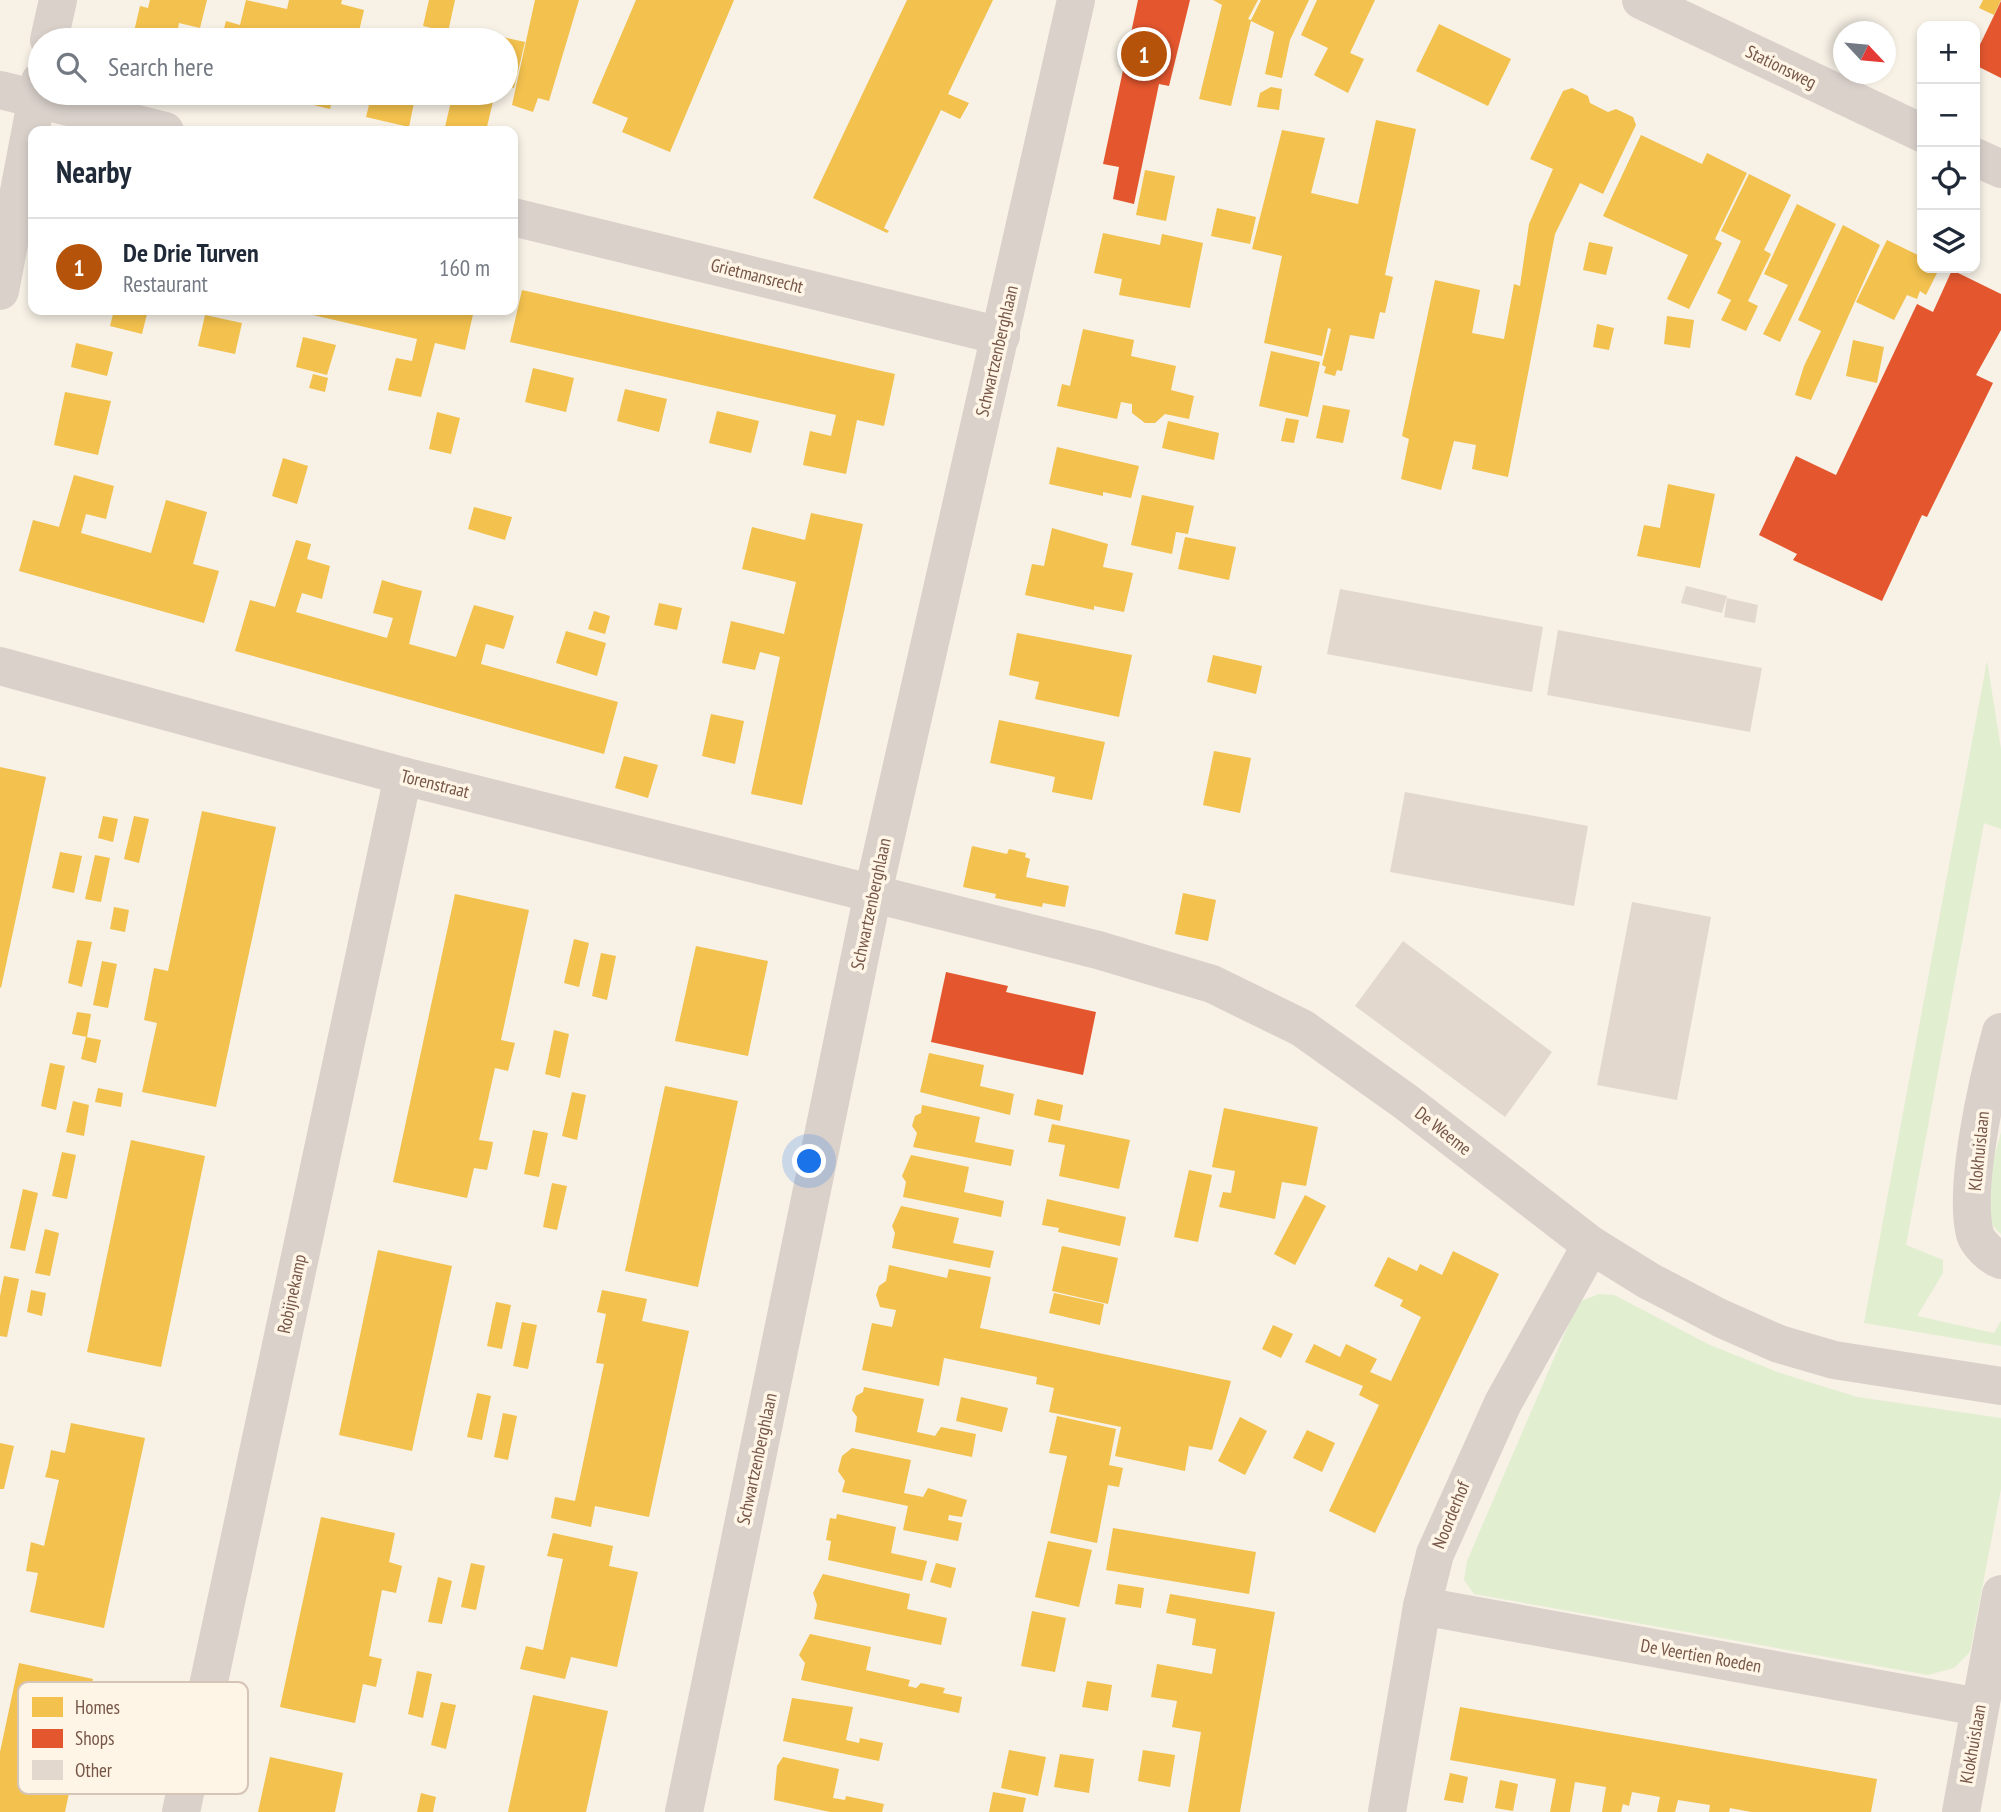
<!DOCTYPE html>
<meta charset="utf-8">
<style>
body{margin:0;font-family:"PT Sans Narrow",sans-serif;background:#f6f6f7;color:#1f2937}
.controls{position:absolute;right:21px;top:21px;display:grid;overflow:hidden;border-radius:14px;box-shadow:0 4px 10px #0003}
.controls button{width:63px;height:63px;display:grid;place-items:center;padding:0;border:0;border-bottom:2px solid #e0e1e3;background:#fff;color:#1f2937;font:35px sans-serif}
.compass{position:absolute;left:1833px;top:21px;width:63px;height:63px;border-radius:50%;background:#fff;box-shadow:0 4px 10px #0003;rotate:116deg}
.you{position:absolute;left:810px;top:1162px;width:24px;height:24px;margin:-18px;border:5px solid #fff;border-radius:50%;background:#1a73e8;box-shadow:0 0 0 10px #1a73e833}
.badge{display:grid;place-items:center;width:46px;height:46px;border-radius:50%;background:#b45309;color:#fff;font-size:23px;font-weight:700}
.pin{position:absolute;translate:-50% -50%;border:4px solid #fff;box-shadow:0 2px 7px #0006}
.list{margin:0;padding:0;list-style:none}
h2{display:flex;justify-content:space-between;align-items:center;height:91px;margin:0;padding:0 28px;font-size:30px}
h2 small{font-size:23px;font-weight:400;color:#747a83}
.list li{display:grid;grid-template-columns:46px 1fr auto;gap:21px;align-items:center;box-sizing:border-box;height:98px;padding:0 28px;border-top:2px solid #e0e1e3}
.list b{display:block;font-size:26px;white-space:nowrap}
.list p{margin:0;font-size:23px;white-space:nowrap;color:#747a83}
.list em{font-size:23px;font-style:normal;color:#747a83}
.icon{flex:none;width:38px;height:38px;fill:none;stroke:currentColor;stroke-width:2;stroke-linecap:round;stroke-linejoin:round}
.map{position:relative;flex:none;width:2001px;height:1812px;overflow:hidden}
.search{position:absolute;background:#fff;box-shadow:0 4px 10px #0003;left:28px;top:28px;width:490px;height:77px;display:flex;align-items:center;gap:18px;box-sizing:border-box;padding:0 24px;border-radius:38px;color:#747a83;font-size:26px}
.panel{position:absolute;background:#fff;box-shadow:0 4px 10px #0003;left:28px;top:126px;width:490px;height:189px;border-radius:14px}
.map>svg:first-child{display:block}
</style>
<div class="map">
<svg width="2001" height="1812" viewBox="0 0 2001 1812">
<rect width="100%" height="100%" fill="#f7f1e6"/>
<g fill="#e2eed0">
<path d="M1987,661L2001,749V829L1984,823L1906,1245L1943,1260V1273L1917,1316L1994,1333L2001,1321V1346L1864,1323Z"/>
<path d="M2001,1132V1234C1973,1210 1994,1162 2001,1132Z"/>
<path d="M1599,1294L1614,1295L1710,1345L1780,1373L1857,1397L2001,1418V1489L1970,1652L1954,1668L1928,1675L1474,1594L1464,1580L1467,1561L1573,1314L1581,1301Z"/>
</g>
<g fill="#f2c14e">
<path d="M150,0H207L200,28L179,23L176,40H132L140,6L148,8Z"/>
<path d="M246,0L287,9L289,0H342L341,4L364,10L357,40L280,38V40H221L226,21L240,25Z"/>
<path d="M429,0H455L448,32L423,26Z"/>
<path d="M535,0H579L549,101L538,98L533,112L512,105Z"/>
<path d="M636,0H734L670,152L622,132L628,118L592,103Z"/>
<path d="M907,0H993L948,94L969,103L960,119L941,110L884,228L889,231L887,233L813,198Z"/>
<path d="M1213,0H1258L1248,19L1251,20L1261,0H1309L1290,40L1282,78L1265,74L1274,32L1251,21L1231,106L1199,99L1222,5Z"/>
<path d="M1317,0H1375L1350,53L1364,59L1348,93L1314,75L1328,48L1301,35Z"/>
<path d="M1983,0H2001L1994,15L1979,8Z"/>
<path d="M1439,24L1511,59L1488,106L1416,71Z"/>
<path d="M498,36L525,42L514,88L506,86V40H497Z"/>
<path d="M1271,87L1282,89L1279,110L1257,107L1260,93Z"/>
<path d="M1572,88L1588,96L1590,103L1608,112L1616,109L1633,117L1636,125L1603,194L1580,183L1555,234L1508,477L1472,469L1476,445L1454,441L1441,490L1401,479L1409,439L1402,436L1435,280L1480,290L1472,333L1504,339L1514,284L1520,286L1529,224L1553,169L1530,159L1563,91Z"/>
<path d="M290,93H334L330,109L288,99Z"/>
<path d="M372,93H416L409,127L366,117Z"/>
<path d="M453,93H495L486,131H444Z"/>
<path d="M1376,120L1416,129L1385,275L1393,277L1385,313L1380,312L1374,339L1350,335L1342,371L1337,370L1335,376L1324,373L1326,367L1322,365L1331,329L1328,328L1322,356L1264,343L1282,256L1252,249L1282,130L1325,138L1311,193L1358,204Z"/>
<path d="M1641,135L1702,164L1707,153L1747,173L1715,239L1722,243L1689,309L1667,299L1688,255L1603,216Z"/>
<path d="M1145,170L1175,176L1166,221L1136,215Z"/>
<path d="M1749,174L1791,195L1764,250L1771,254L1748,301L1758,306L1746,331L1721,320L1731,300L1717,293L1741,241L1721,231Z"/>
<path d="M1797,204L1836,224L1780,342L1763,334L1788,285L1764,274Z"/>
<path d="M1217,208L1256,217L1250,244L1211,236Z"/>
<path d="M1843,225L1880,245L1811,400L1795,395L1804,366L1821,331L1798,320Z"/>
<path d="M1103,233L1160,245L1162,234L1203,243L1190,308L1119,295L1122,279L1094,273Z"/>
<path d="M1887,240L1922,257V268H1936L1937,273L1926,295L1920,291L1917,299L1907,295L1894,320L1856,302Z"/>
<path d="M1589,242L1613,247L1606,275L1583,270Z"/>
<path d="M522,290L895,374L884,426L857,420L846,474L803,465L810,431L831,436L836,415L510,342Z"/>
<path d="M114,310H148L142,334L110,326Z"/>
<path d="M291,310H474L465,350L435,343L421,397L388,390L396,358L412,361L417,339Z"/>
<path d="M205,315L242,323L235,354L198,346Z"/>
<path d="M1667,316L1694,320L1690,348L1664,344Z"/>
<path d="M1597,324L1614,328L1609,350L1593,347Z"/>
<path d="M1083,329L1134,340L1131,356L1176,366L1171,390L1194,396L1189,419L1165,414L1155,423H1145L1132,413V404L1121,402L1117,419L1057,406L1062,384L1070,386Z"/>
<path d="M303,337L336,345L327,375L296,367Z"/>
<path d="M1853,340L1884,347L1877,383L1846,376Z"/>
<path d="M76,343L113,352L107,376L71,367Z"/>
<path d="M1271,351L1320,362L1308,417L1259,406Z"/>
<path d="M533,368L574,378L566,412L525,402Z"/>
<path d="M313,374L328,378L325,392L309,388Z"/>
<path d="M625,389L667,399L659,432L617,421Z"/>
<path d="M65,392L111,401L98,455L54,445Z"/>
<path d="M1323,405L1350,410L1343,443L1316,438Z"/>
<path d="M717,411L759,421L751,453L709,443Z"/>
<path d="M437,412L460,418L451,454L429,449Z"/>
<path d="M1286,418L1299,420L1294,443L1281,441Z"/>
<path d="M1168,421L1219,433L1214,460L1162,448Z"/>
<path d="M1057,447L1139,466L1131,498L1103,492V496L1049,484Z"/>
<path d="M283,458L308,466L297,504L272,496Z"/>
<path d="M74,475L114,486L106,519L86,514L81,533L151,553L166,500L207,512L193,564L219,571L204,623L19,571L33,520L59,527Z"/>
<path d="M1668,484L1715,494L1700,568L1637,556L1644,525L1660,528Z"/>
<path d="M1142,495L1194,506L1188,534L1176,532L1172,554L1131,545Z"/>
<path d="M474,507L512,517L505,540L468,529Z"/>
<path d="M811,513L863,524L802,805L751,794L780,657L760,652L755,670L722,663L731,621L784,634L796,582L742,569L752,527L805,540Z"/>
<path d="M1052,528L1108,544L1103,567L1133,573L1124,612L1094,606V610L1025,595L1032,564L1044,566Z"/>
<path d="M1185,537L1236,547L1229,580L1178,569Z"/>
<path d="M296,540L311,544L307,559L330,566L322,599L302,593L296,612L387,638L393,618L373,613L382,580L402,586L422,591L409,644L456,657L474,605L514,616L504,649L486,644L481,664L618,702L604,754L235,651L250,600L275,607Z"/>
<path d="M659,603L682,608L677,630L654,625Z"/>
<path d="M594,611L610,616L605,634L588,629Z"/>
<path d="M566,631L606,643L597,676L556,663Z"/>
<path d="M1017,633L1132,655L1119,717L1035,699L1039,682L1009,675Z"/>
<path d="M1213,655L1262,666L1256,694L1207,682Z"/>
<path d="M711,714L744,721L735,764L702,756Z"/>
<path d="M999,720L1105,742L1092,800L1052,792L1055,777L990,763Z"/>
<path d="M1214,751L1251,758L1240,813L1203,805Z"/>
<path d="M624,756L658,765L648,798L615,788Z"/>
<path d="M0,767L46,777L1,988L0,987Z"/>
<path d="M202,811L276,827L216,1107L142,1092L157,1023L144,1020L154,968L168,971Z"/>
<path d="M103,816L118,819L113,842L98,838Z"/>
<path d="M134,816L149,819L139,863L124,859Z"/>
<path d="M972,846L1007,854L1009,849L1026,853L1025,857L1030,859L1026,877L1069,886L1065,907L1043,903L1042,907L995,898L996,894L963,887Z"/>
<path d="M60,852L82,856L74,893L52,888Z"/>
<path d="M95,855L110,858L101,902L85,899Z"/>
<path d="M1183,893L1216,900L1208,941L1175,934Z"/>
<path d="M455,894L529,910L501,1040L515,1043L508,1071L495,1068L479,1140L493,1142L491,1153L487,1170L474,1168L467,1198L393,1182Z"/>
<path d="M114,907L129,910L125,932L110,929Z"/>
<path d="M574,939L589,943L579,987L564,983Z"/>
<path d="M77,940L92,942L82,987L68,983Z"/>
<path d="M696,946L768,961L748,1056L675,1041Z"/>
<path d="M601,953L616,956L607,1000L592,996Z"/>
<path d="M102,961L117,964L108,1008L93,1005Z"/>
<path d="M77,1012L91,1014L87,1037L72,1034Z"/>
<path d="M554,1030L569,1034L560,1078L545,1074Z"/>
<path d="M86,1037L101,1040L96,1063L81,1059Z"/>
<path d="M929,1053L984,1065L980,1086L1014,1094L1010,1115L920,1092Z"/>
<path d="M50,1063L65,1066L56,1110L41,1106Z"/>
<path d="M665,1086L738,1101L698,1287L625,1271Z"/>
<path d="M98,1088L123,1093L121,1107L95,1102Z"/>
<path d="M572,1092L586,1095L577,1140L562,1136Z"/>
<path d="M1037,1099L1063,1105L1060,1121L1034,1115Z"/>
<path d="M73,1101L89,1105L84,1136L66,1132Z"/>
<path d="M922,1105L980,1117L975,1142L1014,1150L1011,1166L913,1147L917,1133L912,1126L915,1116L921,1113Z"/>
<path d="M1224,1108L1318,1127L1306,1186L1282,1182L1275,1219L1219,1207L1223,1192L1231,1193L1235,1171L1212,1167Z"/>
<path d="M1052,1124L1130,1140L1119,1189L1059,1176L1065,1145L1048,1142Z"/>
<path d="M533,1130L548,1133L539,1177L524,1174Z"/>
<path d="M131,1140L205,1156L161,1367L87,1352Z"/>
<path d="M62,1152L76,1155L67,1199L52,1196Z"/>
<path d="M911,1155L969,1167L964,1192L1004,1201L1001,1217L903,1197L906,1182L902,1176Z"/>
<path d="M1189,1170L1212,1175L1198,1242L1174,1237Z"/>
<path d="M552,1183L567,1186L557,1230L543,1227Z"/>
<path d="M23,1189L38,1193L25,1251L10,1248Z"/>
<path d="M1305,1195L1326,1206L1295,1265L1274,1254Z"/>
<path d="M1047,1199L1126,1217L1120,1246L1058,1232L1059,1228L1042,1225Z"/>
<path d="M901,1206L959,1218L953,1243L994,1251L990,1268L892,1248L895,1233L892,1226Z"/>
<path d="M45,1229L59,1233L50,1276L35,1273Z"/>
<path d="M1062,1246L1118,1258L1108,1304L1052,1291Z"/>
<path d="M378,1250L452,1266L412,1451L339,1435Z"/>
<path d="M1453,1251L1499,1274L1375,1533L1329,1511L1379,1405L1359,1395L1363,1386L1305,1362L1314,1344L1340,1357L1346,1344L1377,1359L1370,1372L1391,1381L1421,1317L1400,1306L1403,1300L1374,1286L1388,1257L1417,1271L1420,1264L1442,1275Z"/>
<path d="M889,1265L947,1278L949,1269L991,1277L980,1328L1231,1381L1212,1450L1189,1446L1185,1471L1115,1456L1121,1427L1049,1412L1054,1388L1036,1384L1037,1377L944,1358L939,1386L862,1370L872,1323L892,1327L896,1310L880,1307L876,1295L879,1286L886,1281Z"/>
<path d="M4,1276L19,1279L7,1337L0,1336V1296Z"/>
<path d="M31,1290L46,1293L42,1316L27,1312Z"/>
<path d="M602,1290L647,1299L642,1321L689,1331L649,1517L595,1506L591,1527L551,1518L555,1497L575,1501L604,1364L596,1363L606,1314L597,1312Z"/>
<path d="M1054,1293L1104,1304L1100,1325L1049,1313Z"/>
<path d="M496,1302L511,1305L502,1349L487,1346Z"/>
<path d="M522,1322L537,1325L528,1369L513,1366Z"/>
<path d="M1273,1325L1293,1334L1281,1358L1262,1349Z"/>
<path d="M864,1387L924,1399L917,1432L935,1436L941,1427L976,1434L972,1457L855,1432L857,1417L852,1410L856,1396L863,1392Z"/>
<path d="M477,1393L491,1396L482,1440L467,1437Z"/>
<path d="M961,1397L1008,1408L1002,1432L956,1421Z"/>
<path d="M503,1413L517,1416L508,1460L494,1457Z"/>
<path d="M1057,1416L1116,1429L1109,1465L1123,1468L1119,1487L1108,1485L1097,1543L1050,1533L1067,1456L1049,1453Z"/>
<path d="M1240,1417L1267,1431L1245,1475L1218,1461Z"/>
<path d="M71,1423L145,1438L104,1628L30,1612L38,1573L26,1571L31,1542L44,1546L59,1480L45,1477L48,1467L51,1450L65,1453Z"/>
<path d="M1307,1430L1335,1443L1322,1472L1293,1458Z"/>
<path d="M0,1443L14,1446L4,1489H0Z"/>
<path d="M852,1448L911,1460L904,1493L923,1497L928,1488L967,1500L962,1517L949,1515L948,1520L962,1523L958,1541L903,1530L908,1506L842,1492L845,1481L838,1471L842,1456Z"/>
<path d="M837,1514L896,1527L891,1553L927,1561L922,1581L828,1560L831,1541L826,1540L830,1518L836,1519Z"/>
<path d="M321,1517L395,1533L389,1562L402,1566L396,1593L382,1590L369,1656L382,1659L376,1687L363,1684L355,1723L280,1707Z"/>
<path d="M1113,1528L1256,1552L1249,1594L1106,1570Z"/>
<path d="M553,1533L613,1546L609,1566L638,1572L617,1667L571,1657L565,1679L520,1669L526,1646L543,1650L563,1559L547,1556Z"/>
<path d="M1048,1541L1092,1550L1079,1607L1035,1597Z"/>
<path d="M471,1563L485,1566L476,1610L461,1607Z"/>
<path d="M936,1563L956,1568L951,1588L930,1582Z"/>
<path d="M823,1574L910,1594L907,1609L947,1618L941,1645L814,1619L817,1605L813,1593Z"/>
<path d="M438,1577L452,1581L442,1624L428,1622Z"/>
<path d="M1118,1584L1144,1588L1141,1608L1115,1604Z"/>
<path d="M1170,1594L1275,1612L1240,1812H1188L1201,1732L1172,1727L1177,1701L1151,1697L1157,1664L1212,1674L1216,1649L1192,1645L1196,1619L1166,1613Z"/>
<path d="M1032,1611L1066,1618L1055,1672L1021,1666Z"/>
<path d="M810,1634L871,1647L866,1670L910,1680L908,1686L916,1688L921,1683L945,1688L943,1693L962,1697L959,1713L801,1680L805,1663L799,1655Z"/>
<path d="M19,1663L93,1679L65,1812H0V1752Z"/>
<path d="M417,1671L432,1674L423,1718L408,1714Z"/>
<path d="M1087,1681L1112,1685L1108,1711L1082,1707Z"/>
<path d="M533,1695L608,1711L586,1812H508Z"/>
<path d="M792,1698L853,1707L846,1740L859,1743L860,1738L883,1743L879,1761L783,1741Z"/>
<path d="M441,1702L456,1705L446,1749L431,1745Z"/>
<path d="M1460,1707L1877,1779L1871,1812H1751L1730,1808L1729,1812H1709L1710,1805L1678,1800L1675,1812H1657L1660,1797L1632,1792L1629,1806L1623,1804L1621,1812H1602L1606,1787L1575,1782L1570,1812H1550L1556,1779L1450,1760Z"/>
<path d="M1009,1750L1046,1757L1038,1796L1001,1788Z"/>
<path d="M1143,1750L1175,1755L1170,1787L1138,1781Z"/>
<path d="M1060,1754L1094,1759L1089,1793L1054,1787Z"/>
<path d="M270,1757L343,1773L335,1812H258Z"/>
<path d="M783,1757L839,1769L833,1798L845,1800L846,1796L884,1804L882,1812H830L774,1800L777,1766Z"/>
<path d="M1450,1773L1468,1777L1463,1803L1444,1800Z"/>
<path d="M1500,1780L1518,1784L1513,1811L1495,1808Z"/>
<path d="M993,1792L1026,1798L1023,1812H989Z"/>
<path d="M421,1793L436,1797L433,1812H417Z"/>
</g>
<g fill="#e4572e">
<path d="M1138,0H1190L1169,86L1159,84L1134,204L1113,199L1119,167L1103,164Z"/>
<path d="M2001,1V78L1975,65V55Z"/>
<path d="M1952,270L2001,294V330L1976,375L1993,383L1927,517L1922,515L1882,601L1793,560L1797,554L1759,535L1796,456L1836,475L1917,304L1933,312Z"/>
<path d="M946,972L1008,986L1006,992L1096,1012L1083,1075L931,1042Z"/>
</g>
<g fill="#e3d8ce">
<path d="M1686,586L1727,596L1722,613L1681,603Z"/>
<path d="M1340,589L1543,627L1532,692L1327,654Z"/>
<path d="M1727,598L1758,605L1755,623L1724,617Z"/>
<path d="M1558,630L1762,668L1750,732L1547,695Z"/>
<path d="M1405,792L1588,826L1574,906L1390,872Z"/>
<path d="M1632,902L1711,917L1677,1100L1597,1085Z"/>
<path d="M1403,941L1552,1052L1505,1117L1355,1006Z"/>
</g>
<g fill="none" stroke-linecap="round" stroke-linejoin="round">
<g stroke="#dad1cb" stroke-width="38">
<path d="M49,40L58,0"/>
<path d="M0,90L165,131"/>
<path d="M513,217L1001,336"/>
<path d="M0,291L40,81"/>
<path d="M0,666L403,776L1098,950L1212,984L1302,1028L1406,1102L1591,1245L1649,1281L1720,1318L1779,1344L1834,1360L2001,1386"/>
<path d="M2001,1032C1988,1079 1963,1188 1975,1234C1978,1244 1992,1257 2001,1260"/>
<path d="M1422,1606L1979,1707"/>
<path d="M181,1812L403,776"/>
<path d="M684,1812L873,893L1076,0"/>
<path d="M1387,1812L1422,1606L1435,1554L1503,1403L1591,1245"/>
<path d="M1961,1812L2001,1594"/>
</g>
<g stroke="#dad1cb" stroke-width="38">
<path d="M1641,0L1922,133"/>
<path d="M1975,157L2001,169"/>
</g>
</g>
<g text-anchor="middle" stroke-width="7" stroke-linejoin="round" paint-order="stroke">
<g font-size="18" fill="#765646" stroke="#fff5e7">
<text transform="translate(1781 67) rotate(26)" y="6">Stationsweg</text>
<text transform="translate(757 276) rotate(14)" y="6">Grietmansrecht</text>
<text transform="translate(997 351) rotate(-77)" y="6">Schwartzenberghlaan</text>
<text transform="translate(435 784) rotate(14)" y="6">Torenstraat</text>
<text transform="translate(871 904) rotate(-78)" y="6">Schwartzenberghlaan</text>
<text transform="translate(1443 1131) rotate(38)" y="6">De Weeme</text>
<text transform="translate(1979 1151) rotate(-84)" y="6">Klokhuislaan</text>
<text transform="translate(292 1294) rotate(-78)" y="6">Robijnekamp</text>
<text transform="translate(757 1459) rotate(-78)" y="6">Schwartzenberghlaan</text>
<text transform="translate(1451 1515) rotate(-68)" y="6">Noorderhof</text>
<text transform="translate(1701 1656) rotate(10)" y="6">De Veertien Roeden</text>
<text transform="translate(1973 1744) rotate(-80)" y="6">Klokhuislaan</text>
</g>
</g>
<rect x="18" y="1682" width="230" height="112" rx="10" fill="#fff5e7" stroke="#d6c5b7" stroke-width="2"/>
<rect x="32" y="1697" width="31" height="20" fill="#f2c14e"/>
<rect x="32" y="1729" width="31" height="19" fill="#e4572e"/>
<rect x="32" y="1760" width="31" height="20" fill="#e3d8ce"/>
<g font-size="19" fill="#765646">
<text x="75" y="1714">Homes</text>
<text x="75" y="1745">Shops</text>
<text x="75" y="1777">Other</text>
</g>
</svg>
<div class="controls">
<button>+</button>
<button>−</button>
<button><svg class="icon" aria-label="locate" viewBox="0 0 24 24"><circle cx="12" cy="12" r="6"/><path d="M12 2v4M12 18v4M2 12h4M18 12h4"/></svg></button>
<button><svg class="icon" aria-label="layers" viewBox="0 0 24 24"><path d="M12 4l9 5-9 5-9-5zM3 14l9 5 9-5"/></svg></button>
</div>
<svg class="compass" viewBox="-18 -18 36 36"><path d="M0-13l5 13h-10z" fill="#e53935"/><path d="M0 13l5-13h-10z" fill="#747a83"/></svg>
<div class="you"></div>
<div class="pin badge" style="left:1144px;top:54px">1</div>
<div class="search"><svg class="icon" aria-label="search" viewBox="0 0 24 24"><circle cx="10" cy="10" r="6"/><path d="M15 15l6 6"/></svg>Search here</div>
<section class="panel">
<h2>Nearby<small></small></h2>
<ul class="list">
<li><span class="badge">1</span><div><b>De Drie Turven</b><p>Restaurant</p></div><em>160 m</em></li>
</ul>
</section>
</div>
